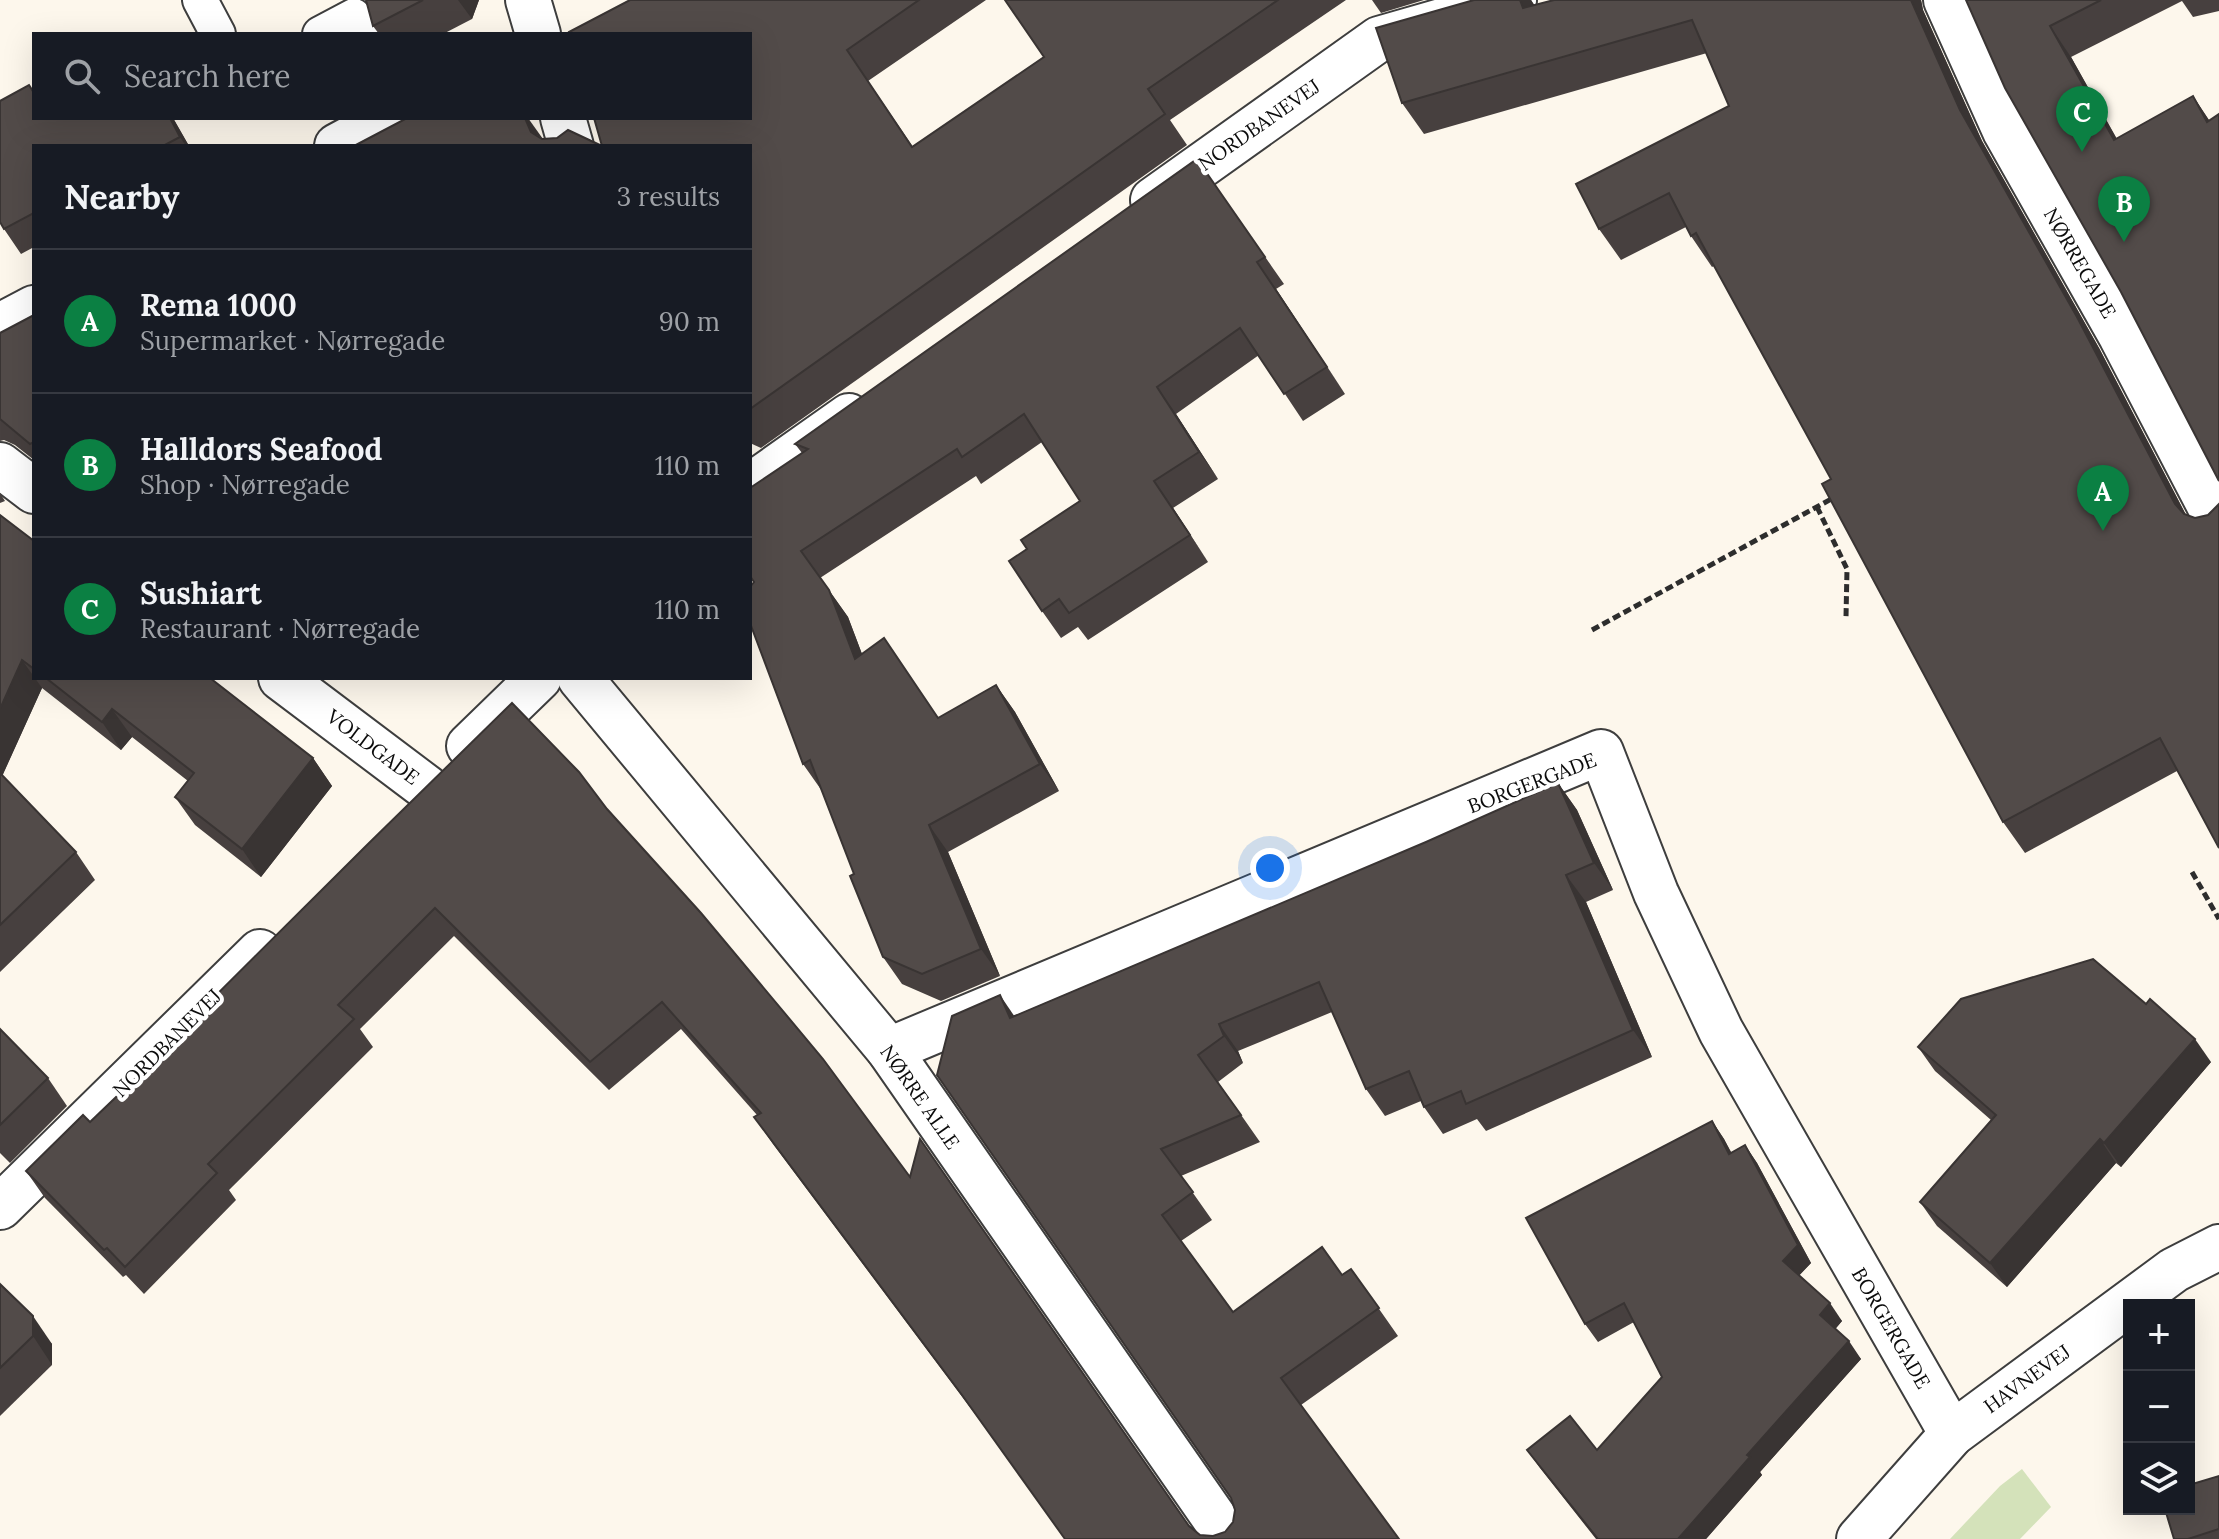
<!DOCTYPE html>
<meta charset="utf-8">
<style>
body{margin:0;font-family:Lora,serif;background:#20242c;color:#f1f3f6}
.controls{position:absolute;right:24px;bottom:24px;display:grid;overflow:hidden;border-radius:0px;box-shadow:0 8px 32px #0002}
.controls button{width:72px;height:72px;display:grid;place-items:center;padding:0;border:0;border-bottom:2px solid #363941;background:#171b24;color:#f1f3f6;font:40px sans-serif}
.you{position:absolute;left:1270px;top:868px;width:28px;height:28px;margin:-20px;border:6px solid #fff;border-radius:50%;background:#1a73e8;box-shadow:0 0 0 12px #1a73e833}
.badge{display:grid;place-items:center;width:52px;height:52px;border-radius:50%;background:#0b8043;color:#fff;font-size:26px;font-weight:700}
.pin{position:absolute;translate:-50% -66px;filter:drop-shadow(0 2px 4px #0008)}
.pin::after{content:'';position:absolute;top:42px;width:28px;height:24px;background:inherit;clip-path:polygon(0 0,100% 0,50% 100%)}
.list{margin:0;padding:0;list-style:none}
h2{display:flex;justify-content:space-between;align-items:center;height:104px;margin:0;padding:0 32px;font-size:34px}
h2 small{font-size:26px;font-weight:400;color:#9ea1a6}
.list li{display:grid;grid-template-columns:52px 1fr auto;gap:24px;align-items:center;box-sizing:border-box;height:144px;padding:0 32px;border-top:2px solid #363941}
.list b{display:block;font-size:30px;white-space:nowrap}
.list p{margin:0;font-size:26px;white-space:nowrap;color:#9ea1a6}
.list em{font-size:26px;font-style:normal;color:#9ea1a6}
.icon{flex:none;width:44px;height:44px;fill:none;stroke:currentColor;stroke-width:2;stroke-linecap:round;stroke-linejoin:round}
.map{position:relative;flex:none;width:2219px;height:1539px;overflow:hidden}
.search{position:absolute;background:#171b24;box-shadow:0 8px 32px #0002;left:32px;top:32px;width:720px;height:88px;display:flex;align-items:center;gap:20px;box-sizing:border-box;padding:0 28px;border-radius:0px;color:#9ea1a6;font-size:30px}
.panel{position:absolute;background:#171b24;box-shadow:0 8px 32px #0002;left:32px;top:144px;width:720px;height:536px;border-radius:0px}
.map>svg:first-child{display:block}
</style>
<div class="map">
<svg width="2219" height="1539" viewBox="0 0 2219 1539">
<rect width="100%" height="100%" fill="#fdf7ec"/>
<path fill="#d4e2ba" d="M2022,1469L2051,1507L2020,1539H1950L2000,1486Z"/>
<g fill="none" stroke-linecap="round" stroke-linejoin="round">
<defs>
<g id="lane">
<path d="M200,0L218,34"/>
<path d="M320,34L354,16L361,34"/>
</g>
<g id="street">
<path d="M528,0L538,34"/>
<path d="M1946,0L2005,131L2121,336L2219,524"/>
<path d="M563,118L571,146"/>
<path d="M337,146L389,118"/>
<path d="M1153,200L1379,39L1514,0"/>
<path d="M0,326L34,308"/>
<path d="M0,465L34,491"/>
<path d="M750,486L849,416"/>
<path d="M281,678L427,788"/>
<path d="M580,678L889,1050L1229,1539"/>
<path d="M469,746L539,678"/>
<path d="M889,1050L1601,752L1656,893L1721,1031L1952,1434"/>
<path d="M0,1207L260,952"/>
<path d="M1859,1539L1952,1434L2174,1270L2219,1247"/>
</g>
</defs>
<use href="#lane" stroke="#3e3e3e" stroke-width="38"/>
<use href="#street" stroke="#3e3e3e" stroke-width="48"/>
<g stroke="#2d2d2d" stroke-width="5" stroke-dasharray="8 4" stroke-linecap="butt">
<path d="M1817,507L1847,569L1846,617"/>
<path d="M1592,630L1835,497"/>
<path d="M2192,872L2219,919"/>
</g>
<use href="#lane" stroke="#fff" stroke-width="34"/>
<use href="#street" stroke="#fff" stroke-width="44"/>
</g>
<g fill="#47403f">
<path d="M366,0H479L472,19L443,34H379L373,26Z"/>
<path d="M630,0H986L868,81L913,147L1044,57L1005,0H1346L1170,120L1187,145L761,448L750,443V146Z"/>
<path d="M1372,0H1424L1381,13Z"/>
<path d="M1531,0L1534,5L1554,0H1921L1923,10L1982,141L2099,348L2186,515L2177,771L2025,853L2003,822L1831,479L1714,266L1712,267L1691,236L1686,227L1621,260L1599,229L1729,106L1707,53L1424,134L1402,103Z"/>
<path d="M1966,0H2219V11L2193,17L2182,1L2071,57L2117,139L2193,96L2209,120L2121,292Z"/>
<path d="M29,85L34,92V118H173L189,146H34V247L21,254L4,229Z"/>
<path d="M1197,159L1284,284L1276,289L1345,394L1303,421L1259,355L1176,414L1218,479L1173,508L1208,562L1088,640L1078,627L1061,638L1042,611L1027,549L1080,501L1042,442L981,484L976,476L820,578L848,617L862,654L938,718L996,685L1015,712L1059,791L948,852L1000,976L941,1001L902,984L883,957L854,874L822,791L803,764L754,582L750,577V488L802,453L795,444Z"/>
<path d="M34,315V460L15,445L4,440L0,441V333Z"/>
<path d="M0,493L5,501L0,503Z"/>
<path d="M0,515L34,541V678H210L313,758L332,786L261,877L195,825L175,797L188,781L132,737L121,750L42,688L2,776L76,852L95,880L0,972Z"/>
<path d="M1558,783L1577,810L1613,890L1586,902L1652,1057L1486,1131L1477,1119L1443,1134L1424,1107L1421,1101L1385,1116L1366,1089L1332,1012L1238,1051L1243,1063L1218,1082L1260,1142L1181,1176L1212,1220L1181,1241L1233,1312L1342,1275L1351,1269L1398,1336L1301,1405L1399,1539H1065L981,1422L773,1144L754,1117L757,1115L681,1029L609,1090L454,936L360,1029L373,1047L229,1190L236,1200L144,1294L126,1275L123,1277L45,1198L26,1171L90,1122L163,1052L607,809L910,1177L1190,1526L1200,1535L1213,1536L1225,1532L1233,1522L1235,1510L1231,1498L1014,1016L1426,842Z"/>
<path d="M0,1029L48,1078L67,1106L10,1163L0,1153Z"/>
<path d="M1918,1047L2211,1062L2121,1167L2116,1163L2007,1287L1937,1226L1920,1202L1991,1120L1935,1071Z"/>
<path d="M1712,1121L1724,1139L1731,1153L1745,1145L1757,1163L1811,1263L1799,1275L1842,1321L1835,1329L1861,1359L1760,1472L1762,1475L1706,1539H1596L1540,1468L1527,1450H1597L1662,1377L1634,1322L1598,1342L1585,1324Z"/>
<path d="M0,1284L52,1344V1365L0,1416Z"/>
<path d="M2219,1476V1539H2174Z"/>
</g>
<g fill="#393433">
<path d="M458,0H479L472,19Z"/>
<path d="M1520,0H1531L1537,9L1523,8Z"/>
<path d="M1911,0H1921L1923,10L1982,141L2099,348L2197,536L2175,504L1960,110Z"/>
<path d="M2050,26L2071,57L2135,172L2114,140Z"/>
<path d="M2193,96L2214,128L2207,122Z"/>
<path d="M170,118H173L189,146H186L180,137Z"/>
<path d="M525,118H528L543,139L531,132Z"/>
<path d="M1257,262L1276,289L1345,394Z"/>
<path d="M1157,387L1176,414L1218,479L1199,452Z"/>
<path d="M1154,481L1173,508L1208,562Z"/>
<path d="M829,590L848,617L874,686L855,659Z"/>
<path d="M22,660L42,688L0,781V709Z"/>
<path d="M996,685L1015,712L1059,791L1040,764Z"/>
<path d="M112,709L132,737L121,750L102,722Z"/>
<path d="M313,758L332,786L261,877L242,849Z"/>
<path d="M1558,783L1577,810L1613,890L1594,863Z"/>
<path d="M929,825L948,852L1000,976L981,949Z"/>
<path d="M1566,875L1586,902L1652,1057L1633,1030Z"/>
<path d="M1000,995L1019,1023L1010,1018Z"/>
<path d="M1219,1024L1238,1051L1243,1063L1224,1036Z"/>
<path d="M2195,1039L2211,1062L2121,1167L2104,1143Z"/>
<path d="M1712,1121L1724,1139L1742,1172L1729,1154Z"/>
<path d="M2100,1139L2116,1163L2007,1287L1990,1263Z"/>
<path d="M1745,1145L1757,1163L1811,1263L1796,1279L1783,1261Z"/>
<path d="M1830,1303L1842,1321L1832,1333L1820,1315Z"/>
<path d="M33,1316L52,1344V1365L33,1336Z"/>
<path d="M1849,1341L1861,1359L1760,1472L1762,1475L1706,1539H1678L1747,1455Z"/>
</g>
<g fill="#524b49" stroke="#393433" stroke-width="2">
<path d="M366,0H423L373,26Z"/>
<path d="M630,0H919L847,50L912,147L1044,57L1005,0H1278L1148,89L1165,114L750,409V146H602L594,118H750V34H570L569,32Z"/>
<path d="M1474,0H1520L1523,8L1554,0H1911L1960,110L2077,317L2175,504L2184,514L2195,518L2208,515L2219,504V848L2160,738L2003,822L1822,484L1831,479L1696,233L1691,236L1669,193L1599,229L1576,184L1729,106L1692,20L1402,103L1376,28Z"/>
<path d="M1966,0H2101L2050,26L2114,140L2193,96L2207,122L2219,114V481L2121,292L2005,88Z"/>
<path d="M29,85L34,93V118H170L180,137L163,146H34V213L4,229L0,222V101Z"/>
<path d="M407,118H525L531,132L542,139L557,138L568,130L602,146H354Z"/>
<path d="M1197,159L1265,257L1257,262L1327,367L1284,394L1240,328L1157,387L1199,452L1154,481L1190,535L1069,613L1059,599L1042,611L1009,561L1027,549L1021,540L1080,501L1024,414L962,457L957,449L801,551L829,590L855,659L884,638L938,718L996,685L1040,764L929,825L981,949L922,974L883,957L850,876L854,874L810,760L803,764L750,623V587L754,582L750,576V488L808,449L795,444Z"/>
<path d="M34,315V442L30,444L0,419V333Z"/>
<path d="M0,515L34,541V669L22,660L0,709Z"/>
<path d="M46,678H210L313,758L242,849L175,797L194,773L112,709L102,722Z"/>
<path d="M512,703L579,772L607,809L701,913L823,1059L910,1177L920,1139L1189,1526L1200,1535L1213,1536L1225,1532L1233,1522L1235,1510L1231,1498L937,1075L952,1016L1000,995L1010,1018L1426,842L1558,783L1594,863L1566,875L1633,1030L1466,1104L1461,1091L1424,1107L1409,1071L1366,1089L1319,982L1219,1024L1224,1036L1198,1055L1241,1115L1161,1149L1193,1192L1162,1215L1233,1312L1322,1247L1342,1275L1351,1269L1379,1308L1281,1378L1399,1539H1065L962,1395L754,1117L761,1113L662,1002L590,1062L435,908L338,1005L354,1019L208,1164L217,1173L125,1267L107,1248L104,1250L26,1171L83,1115L90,1122L163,1052V1048L367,845Z"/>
<path d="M0,773L76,852L0,925Z"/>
<path d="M2093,959L2146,1004L2150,999L2195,1039L2104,1143L2100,1139L1990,1263L1920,1202L1996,1115L1918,1047L1961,999Z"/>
<path d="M0,1029L48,1078L0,1125Z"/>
<path d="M1712,1121L1729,1154L1745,1145L1798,1245L1783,1261L1830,1303L1820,1315L1849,1341L1747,1455L1750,1457L1678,1539H1598L1527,1450L1570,1416L1597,1450L1662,1377L1624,1303L1585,1324L1526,1218Z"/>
<path d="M0,1284L33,1316V1336L0,1368Z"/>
<path d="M2219,1476V1529L2188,1539H2174L2165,1509H2189V1485Z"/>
</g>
<g text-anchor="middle" stroke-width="8" stroke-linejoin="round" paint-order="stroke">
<g font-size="20" fill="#0b0b0b" stroke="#fff">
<text transform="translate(1259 125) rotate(-35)" y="7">NORDBANEVEJ</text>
<text transform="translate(2080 263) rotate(60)" y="7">NØRREGADE</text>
<text transform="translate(373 747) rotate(37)" y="7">VOLDGADE</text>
<text transform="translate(1532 783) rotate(-21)" y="7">BORGERGADE</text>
<text transform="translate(167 1043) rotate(-45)" y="7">NORDBANEVEJ</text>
<text transform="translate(920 1097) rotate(55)" y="7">NØRRE ALLE</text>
<text transform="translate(1891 1328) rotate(60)" y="7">BORGERGADE</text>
<text transform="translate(2027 1379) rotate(-36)" y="7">HAVNEVEJ</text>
</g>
</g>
</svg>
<div class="controls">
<button>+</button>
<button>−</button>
<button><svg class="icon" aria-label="layers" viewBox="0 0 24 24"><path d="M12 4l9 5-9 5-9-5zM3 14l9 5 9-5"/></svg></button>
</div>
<div class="you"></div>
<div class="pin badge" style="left:2103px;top:531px">A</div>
<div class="pin badge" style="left:2124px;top:242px">B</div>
<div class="pin badge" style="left:2082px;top:152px">C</div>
<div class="search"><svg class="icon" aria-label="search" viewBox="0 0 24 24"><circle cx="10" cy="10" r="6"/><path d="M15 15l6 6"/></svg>Search here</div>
<section class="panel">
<h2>Nearby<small>3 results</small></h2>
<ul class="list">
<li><span class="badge">A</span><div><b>Rema 1000</b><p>Supermarket · Nørregade</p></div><em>90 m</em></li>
<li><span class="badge">B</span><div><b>Halldors Seafood</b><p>Shop · Nørregade</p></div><em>110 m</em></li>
<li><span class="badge">C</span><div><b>Sushiart</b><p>Restaurant · Nørregade</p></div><em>110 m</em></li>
</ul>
</section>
</div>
